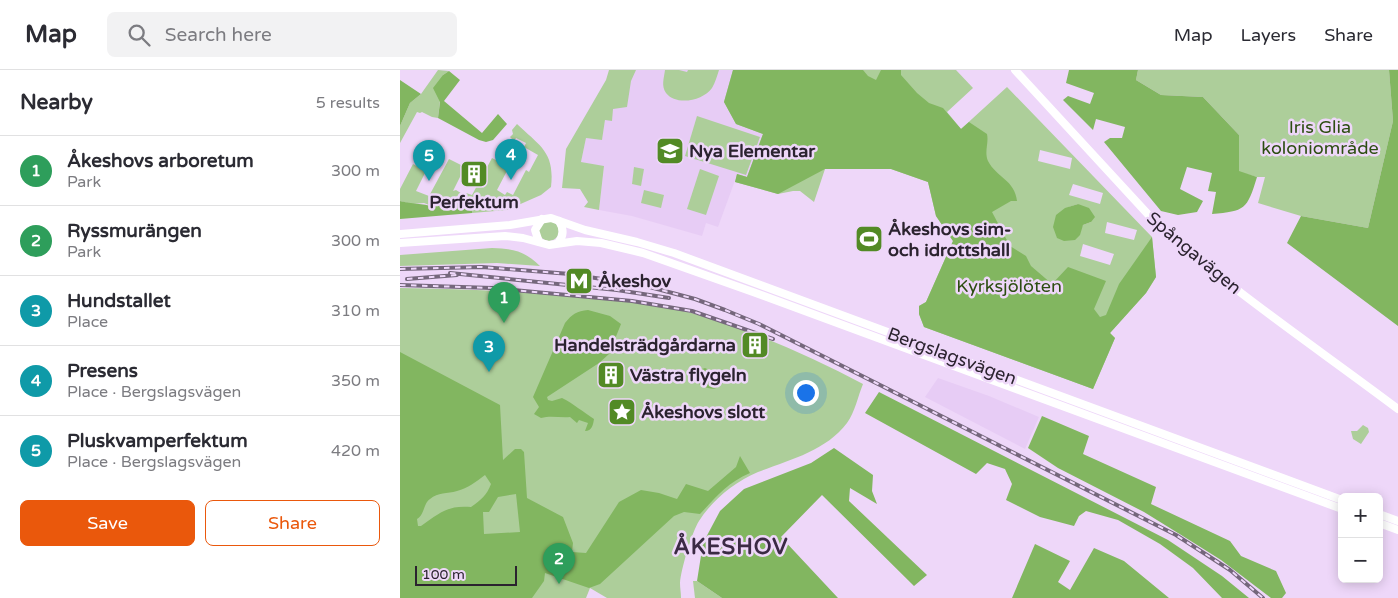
<!DOCTYPE html>
<meta charset="utf-8">
<style>
body{margin:0;font-family:"Varela Round",sans-serif;background:#f2f2f3;color:#2b2b33}
.controls{position:absolute;right:15px;bottom:15px;display:grid;overflow:hidden;border-radius:8px;box-shadow:0 2px 12px #0003}
.controls button{width:45px;height:45px;display:grid;place-items:center;padding:0;border:0;border-bottom:1px solid #e1e1e2;background:#fff;color:#2b2b33;font:25px sans-serif}
.scale{position:absolute;left:15px;bottom:12px;width:102px;box-sizing:border-box;padding-left:5px;border:2px solid #2b232f;border-top:0;font-size:14px;line-height:18px;white-space:nowrap;color:#2b232f;-webkit-text-stroke:4px #eed7f9;paint-order:stroke}
.you{position:absolute;left:405px;top:322px;width:18px;height:18px;margin:-12px;border:4px solid #fff;border-radius:50%;background:#1a73e8;box-shadow:0 0 0 8px #1a73e833}
.badge{display:grid;place-items:center;width:32px;height:32px;border-radius:50%;background:#ea580c;color:#fff;font-size:16px;font-weight:700}
.pin{position:absolute;translate:-50% -41px;filter:drop-shadow(0 1px 2px #0008)}
.pin::after{content:'';position:absolute;top:26px;width:18px;height:15px;background:inherit;clip-path:polygon(0 0,100% 0,50% 100%)}
.list{margin:0;padding:0;list-style:none}
h2{display:flex;justify-content:space-between;align-items:center;height:65px;margin:0;padding:0 20px;font-size:21px}
h2 small{font-size:16px;font-weight:400;color:#7c7c81}
.list li{display:grid;grid-template-columns:32px 1fr auto;gap:15px;align-items:center;box-sizing:border-box;height:70px;padding:0 20px;border-top:1px solid #e1e1e2}
.list b{display:block;font-size:19px;white-space:nowrap}
.list p{margin:0;font-size:16px;white-space:nowrap;color:#7c7c81}
.list em{font-size:16px;font-style:normal;color:#7c7c81}
.actions{display:flex;gap:10px;padding:15px 20px}
.actions a{flex:1;padding:11px 0;border:1px solid #ea580c;border-radius:8px;text-align:center;font-size:18px;color:#ea580c}
.actions .main{background:#ea580c;color:#fff}
.icon{flex:none;width:28px;height:28px;fill:none;stroke:currentColor;stroke-width:2;stroke-linecap:round;stroke-linejoin:round}
.map{position:relative;flex:none;width:998px;height:528px;overflow:hidden}
header{display:flex;align-items:center;gap:30px;box-sizing:border-box;height:70px;padding:0 25px;background:#fff;border-bottom:1px solid #e1e1e2}
header strong{font-size:24px}
nav{display:flex;gap:28px;margin-inline-start:auto;font-size:18px}
.search{width:350px;height:45px;background:#f2f2f3;display:flex;align-items:center;gap:12px;box-sizing:border-box;padding:0 18px;border-radius:8px;color:#7c7c81;font-size:19px}
main{display:flex}
aside{flex:1;background:#fff}
.map>svg:first-child{display:block}
</style>
<header>
<strong>Map</strong>
<div class="search"><svg class="icon" aria-label="search" viewBox="0 0 24 24"><circle cx="10" cy="10" r="6"/><path d="M15 15l6 6"/></svg>Search here</div>
<nav><a>Map</a><a>Layers</a><a>Share</a></nav>
</header>
<main>
<aside>
<h2>Nearby<small>5 results</small></h2>
<ul class="list">
<li><span class="badge" style="background:#2e9e5b">1</span><div><b>Åkeshovs arboretum</b><p>Park</p></div><em>300 m</em></li>
<li><span class="badge" style="background:#2e9e5b">2</span><div><b>Ryssmurängen</b><p>Park</p></div><em>300 m</em></li>
<li><span class="badge" style="background:#0f9aa8">3</span><div><b>Hundstallet</b><p>Place</p></div><em>310 m</em></li>
<li><span class="badge" style="background:#0f9aa8">4</span><div><b>Presens</b><p>Place · Bergslagsvägen</p></div><em>350 m</em></li>
<li><span class="badge" style="background:#0f9aa8">5</span><div><b>Pluskvamperfektum</b><p>Place · Bergslagsvägen</p></div><em>420 m</em></li>
</ul>
<div class="actions"><a class="main">Save</a><a>Share</a></div>
</aside>
<div class="map">
<svg width="998" height="528" viewBox="0 0 998 528">
<rect width="100%" height="100%" fill="#eed7f9"/>
<g fill="#e7ccf5">
<path d="M221,0H333L324,32L336,54L363,64L347,108L337,105L318,157L306,153L302,166L232,146L199,140L204,97L181,92L186,68L202,69L205,50Z"/>
<path d="M538,308L589,326L639,347L625,379L525,327Z"/>
</g>
<g fill="#adce9a" fill-rule="evenodd">
<path d="M38,0L49,1L43,5L38,48L32,47L22,42L20,43L17,42L0,73V56L10,33L21,24Z"/>
<path d="M209,0H236L231,11L227,37L213,39L212,51L205,50L202,70L186,68L181,92L204,96L199,140L184,137L188,132L180,119L162,118L166,79L206,10Z"/>
<path d="M265,0H279L287,2L288,0H319C317,6 315,13 312,18C303,31 276,36 266,23C261,16 264,8 265,0Z"/>
<path d="M333,0H556L573,18L547,42L561,59L607,17L752,167L756,207L746,223L710,263L715,268L693,319L524,257L519,244V236L526,232L553,171L536,146L528,112L491,99H425L414,132L400,121H393L378,124L335,112L337,104L347,107L363,64L336,54L324,32ZM640,80L672,88L670,99L638,91ZM673,114L703,123L700,134L669,125ZM678,134L691,152L683,155L680,160L669,137ZM707,152L737,160L734,170L705,163ZM683,174L714,184L710,195L680,186Z"/>
<path d="M738,0H989L993,51L968,158L901,146L858,133L865,107H857L839,102V65L803,27L761,25L736,10Z"/>
<path d="M297,46L360,67L346,105L285,86Z"/>
<path d="M117,54C140,76 155,82 151,117L141,125L107,140L72,143V139L34,137L24,133L11,134L0,131V119L13,94L26,101L16,121L29,126L49,89L65,97L53,121L56,120L64,125L66,123L72,125L92,88L109,97L97,120L105,125L107,122L113,125L126,100L129,102L138,85L124,77L126,73L116,68L110,79L108,78L102,88L96,84V81L103,78L107,71L109,73L112,69L110,67L113,64L112,60Z"/>
<path d="M234,97L244,99L241,116L232,114Z"/>
<path d="M300,99L319,106L306,145L287,139Z"/>
<path d="M244,120L264,125L261,138L241,133Z"/>
<circle cx="149" cy="161" r="10"/>
<path d="M92,178C114,179 123,180 140,196L97,193L0,196V185Z"/>
<path d="M0,218C69,219 137,222 205,229C235,233 273,237 302,246C358,263 412,287 463,314C458,326 455,342 447,353C426,381 389,390 358,402C335,412 313,429 299,451C292,462 281,499 280,513C280,518 281,523 281,528H207L190,518L186,528H0Z"/>
<path d="M963,355L968,358L969,362L961,374L953,369L951,361H957Z"/>
<path d="M293,511H297L322,528H295Z"/>
</g>
<g fill="#82b660" fill-rule="evenodd">
<path d="M333,0H463L468,6L476,10L481,0H501V5L517,23L529,33L543,38L561,59L569,52L587,64C589,73 584,82 588,91C596,107 615,110 617,131H611L592,142L610,176L626,186L631,196L652,214L668,197L706,211L694,239L700,247L706,245L719,214L752,167L756,207L746,223L710,263L715,268L693,319L524,257L519,244V236L526,232L553,171L536,146L528,112L491,99H425L378,124L335,112L337,104L347,107L363,64L336,54L324,32Z"/>
<path d="M669,0H738L736,10L761,25L803,27L839,65V101L857,107C847,140 845,141 812,144L816,122L808,121L812,103L787,97L780,119L803,131L797,142L778,145L761,141L704,72L710,68H722L725,57L696,49L693,60L663,30L668,26L690,34L694,23L666,13Z"/>
<path d="M989,0H998V256L887,173L901,146L968,158L993,51Z"/>
<path d="M49,1L60,10L44,31L82,63L98,44L107,54L93,70L86,72L79,70L38,48L40,32L33,18L43,5Z"/>
<path d="M0,10L21,24L10,33L0,56Z"/>
<path d="M36,128H54L72,139V143L0,149V131C12,134 22,133 34,137Z"/>
<path d="M678,134L689,138L695,147L691,152L683,155L680,165L675,170L664,171L657,168L653,157L656,145L665,138Z"/>
<path d="M188,240L210,246L221,254L209,284L199,293L147,327L148,330L152,331L162,328C174,334 183,342 194,349C193,355 192,361 185,361L188,353L179,350L177,353L170,347C160,348 151,345 141,348L134,344L139,337L133,327L165,253C172,244 177,241 188,240Z"/>
<path d="M0,282L100,335L103,390L115,379H121L124,382L127,428L163,447L173,473L172,482L186,483L219,432L241,420L259,423L277,429L286,414L308,421L336,397L340,386L350,403C327,413 317,426 300,444L284,442L274,446L200,514L189,518L145,503L144,511L132,528H0ZM85,405L91,414C87,425 81,430 71,437C47,435 40,443 21,456H18L17,449C25,444 23,434 30,429C38,422 47,424 57,421C68,418 76,412 85,405ZM116,424L120,462L84,464L83,442H89L98,427Z"/>
<path d="M305,298C311,300 315,305 320,308C320,327 303,316 295,312L299,300Z"/>
<path d="M479,322L768,470L822,506L849,528H822L793,498L760,474L718,450L686,441L679,446L674,456L640,447L606,430L612,414L605,399L587,393L576,404L465,343Z"/>
<path d="M642,346L689,366L683,384L756,417L751,434L830,471L841,486L876,501L886,523L882,528H871L821,490L786,468L744,442L658,398L628,378Z"/>
<path d="M434,378L473,405L472,421L477,434L450,418L449,431L527,505L514,516L422,425L381,467L438,528H322L297,511L303,473L320,441L344,419L411,393Z"/>
<path d="M635,474L670,491L658,512L670,520L694,478L724,491L769,528H612Z"/>
</g>
<g fill="none" stroke-linecap="round" stroke-linejoin="round">
<g stroke="#fff" stroke-width="8">
<path d="M615,0L756,153C832,221 917,278 998,339"/>
<path d="M0,164L110,155L151,148L185,160L237,172L274,183L942,430"/>
<path d="M139,172L135,160L142,149"/>
<path d="M0,173L105,166L123,168L149,175L177,171L201,173L243,183L353,222L942,439"/>
<path d="M158,173C164,166 164,159 159,151"/>
<path d="M979,444L998,451"/>
<path d="M979,453L998,460"/>
</g>
<defs>
<g id="rail">
<path d="M0,199L82,197L170,204L246,216L295,229L325,240L359,254L482,316L776,465L830,500L863,528"/>
<path d="M50,203L217,220L269,228"/>
<path d="M7,209L57,205"/>
<path d="M0,215L92,218L232,231L292,241L373,269"/>
</g>
</defs>
<use href="#rail" stroke="#75677c" stroke-width="4"/>
<use href="#rail" stroke="#eed7f9" stroke-width="2" stroke-dasharray="5.5" stroke-linecap="butt"/>
</g>
<defs>
<symbol id="school-square" viewBox="-11 -11 22 22"><rect x="-9" y="-9" width="18" height="18" rx="4" fill="#528a25" stroke="#eed7f9"/><path d="M0-5L7-2L0 1L-7-2ZM-4 1L0 2.5L4 1V4Q0 6-4 4Z" fill="#fff"/></symbol>
<symbol id="building-square" viewBox="-11 -11 22 22"><rect x="-9" y="-9" width="18" height="18" rx="4" fill="#528a25" stroke="#eed7f9"/><path d="M-4-6H4V6H1V3H-1V6H-4ZM-2.5-4.3h1.7v1.8h-1.7ZM.8-4.3h1.7v1.8H.8ZM-2.5-1h1.7V.8h-1.7ZM.8-1h1.7V.8H.8Z" fill="#fff"/></symbol>
<symbol id="stadium-square" viewBox="-11 -11 22 22"><rect x="-9" y="-9" width="18" height="18" rx="4" fill="#528a25" stroke="#eed7f9"/><path d="M0-5a6.5 5 0 1 0 0 10a6.5 5 0 1 0 0-10ZM-3.5-1.8h7v3.6h-7Z" fill="#fff"/></symbol>
<symbol id="metro-square" viewBox="-11 -11 22 22"><rect x="-9" y="-9" width="18" height="18" rx="4" fill="#528a25" stroke="#eed7f9"/><path d="M-5.5 5V-5H-3L0 0L3-5H5.5V5H3V-.5L0 4L-3-.5V5Z" fill="#fff"/></symbol>
<symbol id="sight-square" viewBox="-11 -11 22 22"><rect x="-9" y="-9" width="18" height="18" rx="4" fill="#528a25" stroke="#eed7f9"/><path d="M0-6L1.8-2.2L6-1.7L2.9 1.2L3.7 5.4L0 3.3L-3.7 5.4L-2.9 1.2L-6-1.7L-1.8-2.2Z" fill="#fff"/></symbol>
</defs>
<g fill-rule="evenodd">
<use href="#school-square" x="254" y="65" width="32" height="32"/>
<use href="#building-square" x="58" y="88" width="32" height="32"/>
<use href="#stadium-square" x="453" y="153" width="32" height="32"/>
<use href="#metro-square" x="163" y="195" width="32" height="32"/>
<use href="#building-square" x="339" y="259" width="32" height="32"/>
<use href="#building-square" x="195" y="289" width="32" height="32"/>
<use href="#sight-square" x="206" y="326" width="32" height="32"/>
</g>
<g text-anchor="middle" stroke-width="5" stroke-linejoin="round" paint-order="stroke">
<g font-size="18" fill="#2c4d11" stroke="#eed7f9">
<text x="920" y="63">Iris Glia<tspan x="920" dy="21">koloniområde</tspan></text>
<text x="609" y="222">Kyrksjölöten</text>
</g>
<g font-size="18" font-weight="bold" fill="#2b232f" stroke="#eed7f9" text-anchor="start">
<text x="289" y="87">Nya Elementar</text>
<text x="74" y="138" text-anchor="middle">Perfektum</text>
<text x="488" y="165">Åkeshovs sim-<tspan x="488" dy="21">och idrottshall</tspan></text>
<text x="198" y="217">Åkeshov</text>
<text x="336" y="281" text-anchor="end">Handelsträdgårdarna</text>
<text x="230" y="311">Västra flygeln</text>
<text x="241" y="348">Åkeshovs slott</text>
</g>
<g font-size="18" fill="#2b232f" stroke="#eed7f9">
<text transform="translate(794 183) rotate(40)" y="6">Spångavägen</text>
<text transform="translate(552 286) rotate(20)" y="6">Bergslagsvägen</text>
</g>
<g font-size="22" font-weight="bold" letter-spacing="1" fill="#3b2a44" stroke="#eed7f9">
<text x="331" y="484">ÅKESHOV</text>
</g>
</g>
</svg>
<div class="controls">
<button>+</button>
<button>−</button>
</div>
<div class="scale">100 m</div>
<div class="you"></div>
<div class="pin badge" style="left:104px;top:253px;background:#2e9e5b">1</div>
<div class="pin badge" style="left:159px;top:514px;background:#2e9e5b">2</div>
<div class="pin badge" style="left:89px;top:302px;background:#0f9aa8">3</div>
<div class="pin badge" style="left:111px;top:110px;background:#0f9aa8">4</div>
<div class="pin badge" style="left:29px;top:111px;background:#0f9aa8">5</div>
</div>
</main>
